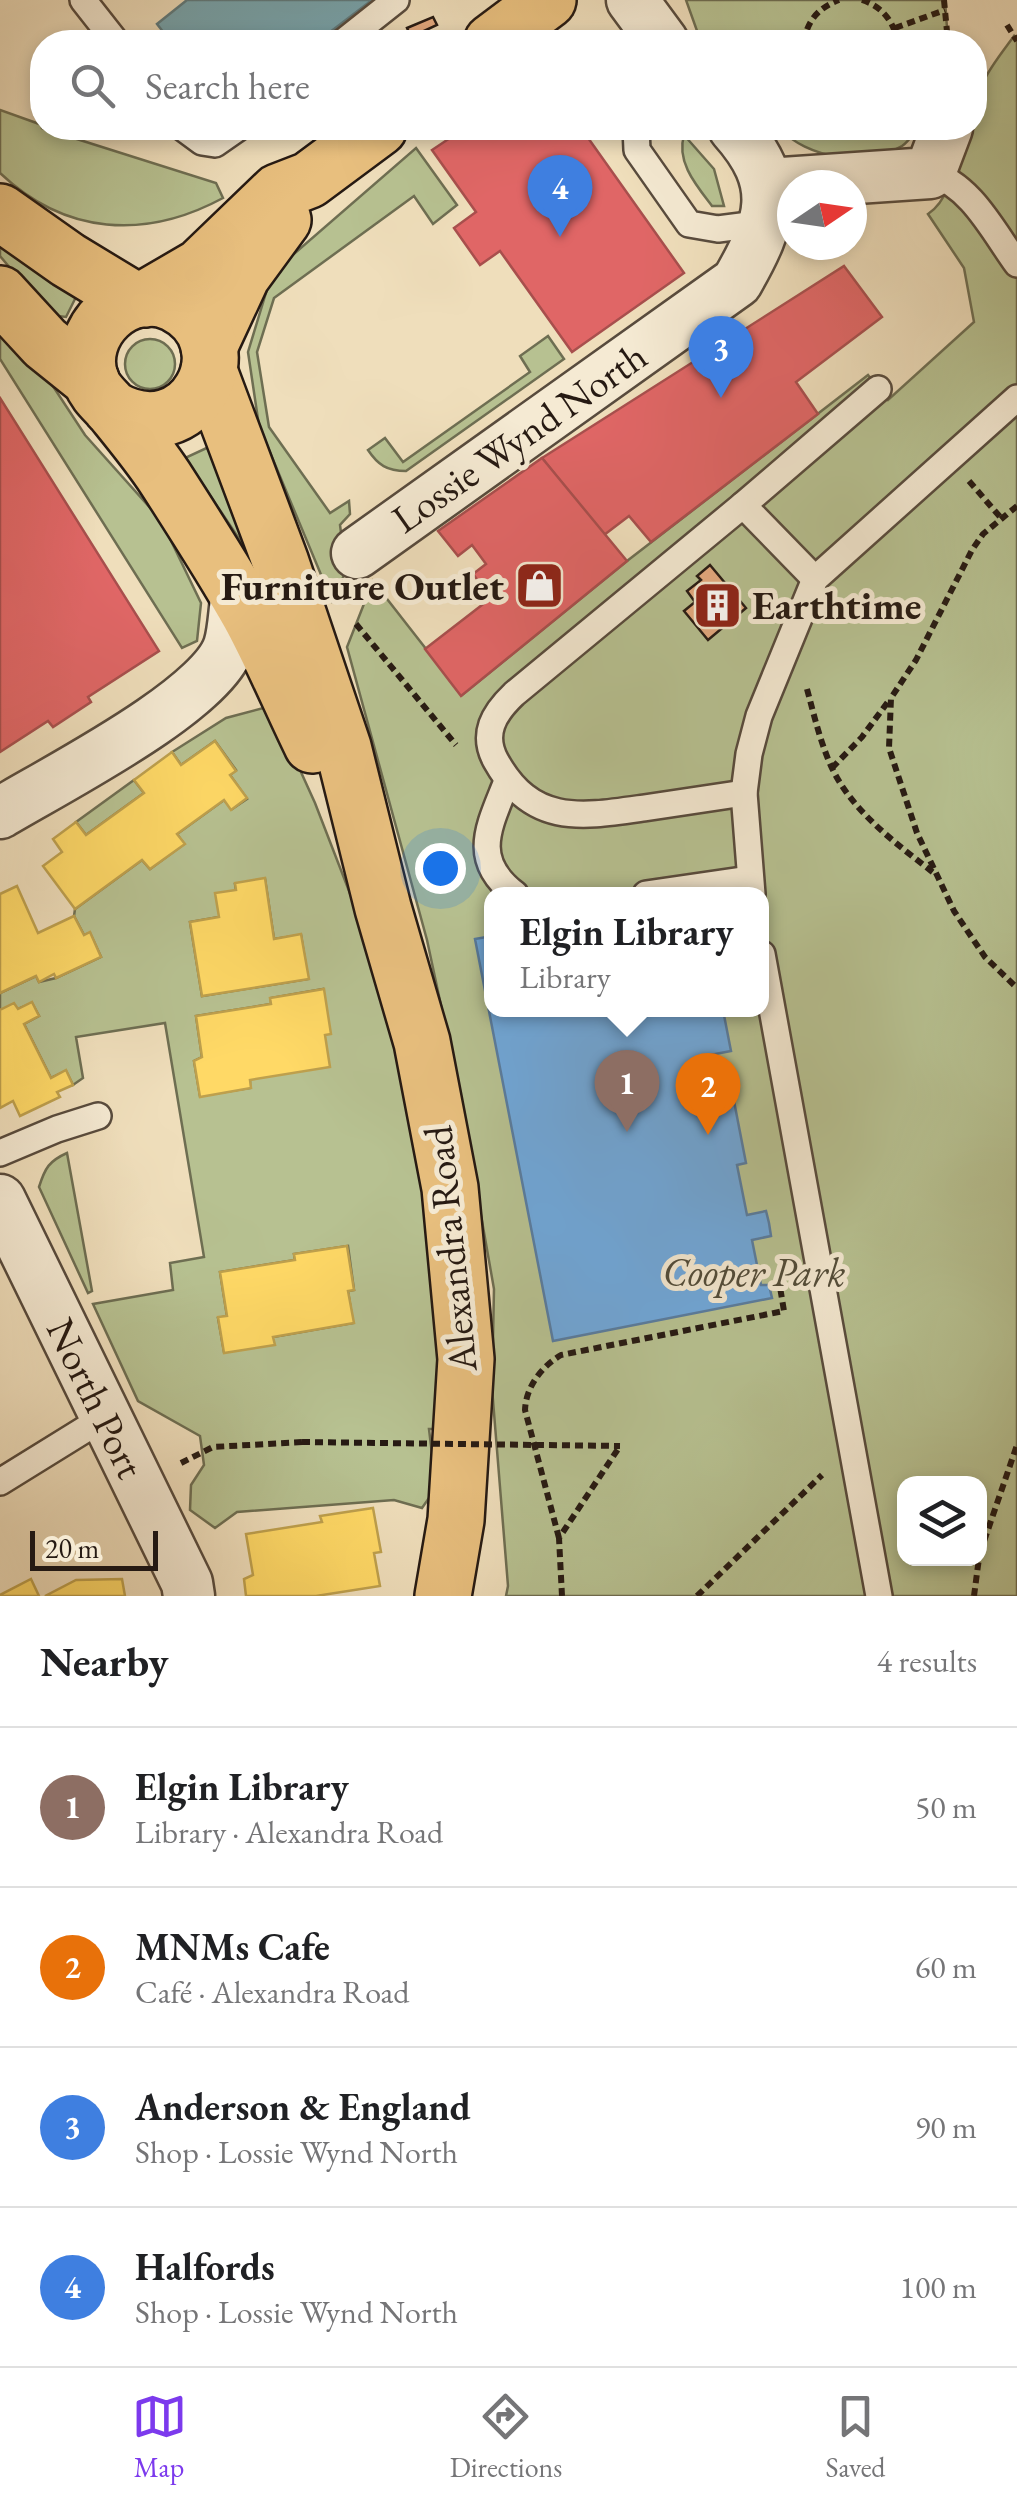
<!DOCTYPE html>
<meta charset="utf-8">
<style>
body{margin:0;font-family:"EB Garamond",serif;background:#f2f2f2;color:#202124}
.controls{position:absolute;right:30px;bottom:30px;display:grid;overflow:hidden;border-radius:20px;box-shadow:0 5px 15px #0003}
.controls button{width:90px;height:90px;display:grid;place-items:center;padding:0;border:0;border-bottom:2px solid #e0e0e0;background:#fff;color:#202124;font:50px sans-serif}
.compass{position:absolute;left:777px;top:170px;width:90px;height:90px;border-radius:50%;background:#fff;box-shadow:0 5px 15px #0003;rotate:77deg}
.scale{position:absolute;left:30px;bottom:25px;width:128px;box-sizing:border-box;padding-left:10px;border:5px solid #261a13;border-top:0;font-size:28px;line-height:35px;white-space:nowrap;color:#261a13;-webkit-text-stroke:8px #f5ead3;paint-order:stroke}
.you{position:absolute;left:440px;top:868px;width:35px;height:35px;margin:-25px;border:8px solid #fff;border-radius:50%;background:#1a73e8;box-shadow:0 0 0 15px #1a73e833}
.badge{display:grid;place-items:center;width:65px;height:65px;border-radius:50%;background:#7c3aed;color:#fff;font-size:32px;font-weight:700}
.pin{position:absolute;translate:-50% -82px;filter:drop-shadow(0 2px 5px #0008)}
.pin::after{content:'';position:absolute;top:52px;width:35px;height:30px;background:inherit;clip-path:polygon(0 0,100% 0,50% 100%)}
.popup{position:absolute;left:484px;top:887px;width:285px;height:130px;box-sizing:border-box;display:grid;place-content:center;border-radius:20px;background:#fff;filter:drop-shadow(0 2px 8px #0005);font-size:32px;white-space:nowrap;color:#757577}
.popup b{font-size:38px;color:#202124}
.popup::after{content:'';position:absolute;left:50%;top:100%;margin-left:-20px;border:20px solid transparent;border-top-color:#fff}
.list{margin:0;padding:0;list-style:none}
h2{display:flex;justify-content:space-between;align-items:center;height:130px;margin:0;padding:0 40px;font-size:42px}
h2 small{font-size:32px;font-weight:400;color:#757577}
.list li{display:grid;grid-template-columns:65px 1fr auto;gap:30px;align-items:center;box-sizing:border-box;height:160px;padding:0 40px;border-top:2px solid #e0e0e0}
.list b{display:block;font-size:38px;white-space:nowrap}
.list p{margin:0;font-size:32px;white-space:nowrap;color:#757577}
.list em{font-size:32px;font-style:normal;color:#757577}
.icon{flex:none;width:55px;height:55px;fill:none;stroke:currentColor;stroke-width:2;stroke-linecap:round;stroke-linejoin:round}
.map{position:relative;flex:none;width:1017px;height:1596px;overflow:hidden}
.search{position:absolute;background:#fff;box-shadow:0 5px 15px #0003;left:30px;right:30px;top:30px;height:110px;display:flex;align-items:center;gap:25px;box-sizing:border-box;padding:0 35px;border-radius:40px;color:#757577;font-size:38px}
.sheet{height:770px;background:#fff}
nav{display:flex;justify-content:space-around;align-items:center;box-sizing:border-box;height:140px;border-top:2px solid #e0e0e0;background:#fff;font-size:28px;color:#757577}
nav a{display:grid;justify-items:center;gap:5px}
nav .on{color:#7c3aed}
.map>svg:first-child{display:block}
</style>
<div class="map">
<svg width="1017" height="1596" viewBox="0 0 1017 1596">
<rect width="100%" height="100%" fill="#efdebb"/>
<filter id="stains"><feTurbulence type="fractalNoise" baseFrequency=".002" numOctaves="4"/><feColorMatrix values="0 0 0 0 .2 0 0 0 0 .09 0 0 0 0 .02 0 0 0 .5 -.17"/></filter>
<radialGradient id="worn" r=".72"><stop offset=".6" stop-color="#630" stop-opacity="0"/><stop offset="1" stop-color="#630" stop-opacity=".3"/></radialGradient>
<g fill="#b7c191" stroke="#6e6e52" stroke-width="2.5" fill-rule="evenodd">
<path d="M686,0H945L948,42H701Z"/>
<path d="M1014,36L1017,41V1596H506L508,1586L492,1388L494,1289L458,1085L427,940L347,647L373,581L462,695L627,561L868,375L888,400L974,322L964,268L928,214C953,198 956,155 964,128H974C975,84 989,70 1014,36ZM492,894H762V1010H492ZM904,1484H980V1558H904Z"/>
<path d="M0,110L42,125V128L216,183L223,198C145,240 65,235 0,173Z"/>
<path d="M779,128H918C914,133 908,142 902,146C865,168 807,158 779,128Z"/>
<path d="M684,135L714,169L724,206H712C696,185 676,162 684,135Z"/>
<path d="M416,148L457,205L433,224L414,196L274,298L257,352L269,427L330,513L349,501L350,514L340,525L346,571L332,601L259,426L248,352L272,273Z"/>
<path d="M0,238L77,295L66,317L50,315L0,256Z"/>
<path d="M0,316L22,339L85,435L161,520L201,603L197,641L182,648L0,359Z"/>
<path d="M548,336L564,359L406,471C387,471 378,465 368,450L385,438L403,462L530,372L520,356Z"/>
<circle cx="150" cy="364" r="25"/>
<path d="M213,445L264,576L185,458Z"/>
<path d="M271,706L315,803L380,971L425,1191L443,1377L438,1429H429L436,1488L422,1508L394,1500L237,1512L215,1528L190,1510L191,1485L204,1465L200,1436L138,1401L93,1304L173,1290L170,1263L204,1257L165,1023L76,1037L83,1078L73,1085L66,1071L51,1078L24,1024L39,1016L32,1003L18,1009L0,1010V993L36,976L39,982L56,978L101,957L90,933L84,935L74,916L75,909L142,860L150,869L184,844L177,834L224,800L232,809L247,799L230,775L236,770L215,741L181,765L172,752L226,718ZM265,879L274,939L301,935L308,979L202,996L190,922L219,917L236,890L235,884ZM323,989L325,1035L250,1080V1088L200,1096L194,1061L202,1057L196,1016L271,1004V998ZM348,1246L354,1290L348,1291L353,1323L273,1337L224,1352L218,1318L227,1316L220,1272L295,1260L294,1254Z"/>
<path d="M134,780L144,793L86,835L76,822Z"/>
<path d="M67,1153L92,1291L88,1293L39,1187C45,1168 49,1161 67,1153Z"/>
</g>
<g fill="#ffd966" stroke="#bea04d" stroke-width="2.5">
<path d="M215,741L236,771L230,775L247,798L231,810L224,800L177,834L185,844L150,869L142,860L75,909L43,866L62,852L53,839L76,822L86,835L144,793L134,780L172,752L181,765Z"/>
<path d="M265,878L274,939L301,934L309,979L202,996L190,922L219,917L215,893L236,890L235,883Z"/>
<path d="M17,886L38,933L74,916L84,935L90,932L101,957L56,978L54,974L39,982L36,976L0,993V894Z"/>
<path d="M324,989L331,1034L325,1035L330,1067L250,1080L251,1088L200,1097L194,1061L202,1057L196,1016L271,1004L270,998Z"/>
<path d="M32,1002L39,1016L24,1024L51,1078L66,1070L73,1085L57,1092L60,1097L20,1116L13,1101L0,1108V1010L14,1003L18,1009Z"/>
<path d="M347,1246L354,1290L348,1291L354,1323L273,1337L275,1345L224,1353L218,1317L227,1316L220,1272L295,1260L294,1254Z"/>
<path d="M373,1508L381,1552L374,1553L380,1586L316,1596H246L244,1579L253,1575L246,1534L322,1522L320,1516Z"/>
<path d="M31,1579L39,1596H0V1595Z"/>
<path d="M122,1579L125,1596H45L76,1580Z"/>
</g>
<g fill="#e06666" stroke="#a84f4d" stroke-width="2.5">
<path d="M465,128H581L684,273L572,352L500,251L480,265L454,228L476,212L432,150Z"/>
<path d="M844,266L882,317L796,382L818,414L651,542L629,516L604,535L542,458Z"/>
<path d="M0,398L159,651L88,697L91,702L53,727L48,721L0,752Z"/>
<path d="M542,458L627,561L461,696L425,649L491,598L473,574L486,564L472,545L458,556L438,531Z"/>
</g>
<path fill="#6fa8dc" stroke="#597da0" stroke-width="2.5" d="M492,936V1010H723L731,1051L710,1055L718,1095L706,1098L707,1101L733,1096L746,1163L737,1165L747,1215L766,1211L769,1223L771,1236L752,1240L761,1285H769L772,1298L553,1341L475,939Z"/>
<path fill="#76a5af" stroke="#5e7b80" stroke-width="2.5" d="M187,0H372L317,42H171L157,24Z"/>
<g fill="#e6ab80" stroke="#261a13" stroke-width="2.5">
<path d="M433,17L437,25L411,37L407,28Z"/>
<path d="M710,565L746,608L708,640L684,611L695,602L687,591L701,580L697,576Z"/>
</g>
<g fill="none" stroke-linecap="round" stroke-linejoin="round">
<defs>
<g id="service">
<path d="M83,0L116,42"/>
<path d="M343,42L396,0"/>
<path d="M183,128L202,142L215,144L238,128"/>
<path d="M636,128L637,150L689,224L718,229L765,223"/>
<path d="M930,173C971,185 993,231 1017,264"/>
<path d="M743,505L878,389"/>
<path d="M507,781C490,825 469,859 515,894"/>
<path d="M744,793C711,798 677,803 644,808C581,817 532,826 496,761C481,734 494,713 514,694L743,505L815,579"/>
<path d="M646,894L749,879"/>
<path d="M752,894L744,793L749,754L759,716L815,579L1017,398"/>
<path d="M762,954L879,1596"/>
<path d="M0,1153L57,1129L98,1116"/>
<path d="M0,1482L105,1417"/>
</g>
<g id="minor">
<path d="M632,0L663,42"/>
<path d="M768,184L930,173L947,128"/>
<path d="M357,553L737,282C772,221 784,184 734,128"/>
<path d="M0,813C53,781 211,701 229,646C234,630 234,610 237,593"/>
<path d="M0,1200L187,1583L189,1596"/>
</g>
<g id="primary">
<path d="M492,42L548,0"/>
<path d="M145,299L200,267L278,192L309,180L379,128"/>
<path d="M209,347L242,276L283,220"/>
</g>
<g id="trunk">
<path d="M0,212L68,260L134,300"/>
<path d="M0,294L45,343L91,380"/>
<path d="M209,371L281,563L343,747L383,908L422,1042L450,1188L466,1359L456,1520L443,1596"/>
<path d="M111,408C192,456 251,343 175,304C127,280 73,332 91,381C96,394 106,401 114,411C131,432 150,455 165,478C194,523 223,568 249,614C272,656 291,702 312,745"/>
</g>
</defs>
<use href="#service" stroke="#584b3d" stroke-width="30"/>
<use href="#minor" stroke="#584b3d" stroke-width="55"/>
<use href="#primary" stroke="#261a13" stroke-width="60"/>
<use href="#trunk" stroke="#261a13" stroke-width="60"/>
<g stroke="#261a13" stroke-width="6" stroke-dasharray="8 5" stroke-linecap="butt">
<path d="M862,0C883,7 893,21 898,42"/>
<path d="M944,0L948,42"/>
<path d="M1007,25L1017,41"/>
<path d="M895,28L945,10"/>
<path d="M804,42C807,21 818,8 839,0"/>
<path d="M969,481L1001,518"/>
<path d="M1017,506L983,534L972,550L916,660L891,698L889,748L917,833L954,911L985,957L1017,988"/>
<path d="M356,624L456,745"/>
<path d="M807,689C814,715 820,741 831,766C852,812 897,844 935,874"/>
<path d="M832,768L862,737L890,699"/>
<path d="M181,1463L213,1447L302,1442"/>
<path d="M559,1538L525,1410C526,1387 541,1367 561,1355L784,1311L779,1281L788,1279"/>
<path d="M980,1553L1017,1445"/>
<path d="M562,1596L559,1538L620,1446"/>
<path d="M697,1596L822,1475"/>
<path d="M974,1596L979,1558"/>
</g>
<use href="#service" stroke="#f5ead3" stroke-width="25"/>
<use href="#minor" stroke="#f5ead3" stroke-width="50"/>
<use href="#primary" stroke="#e8bf7e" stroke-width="55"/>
<use href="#trunk" stroke="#e8bf7e" stroke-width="55"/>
<path stroke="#261a13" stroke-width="6" stroke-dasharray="8 5" stroke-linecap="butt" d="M302,1442L620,1446"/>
</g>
<defs>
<symbol id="shop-square" viewBox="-11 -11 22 22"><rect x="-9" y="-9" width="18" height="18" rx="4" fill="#8f2418" stroke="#f5ead3"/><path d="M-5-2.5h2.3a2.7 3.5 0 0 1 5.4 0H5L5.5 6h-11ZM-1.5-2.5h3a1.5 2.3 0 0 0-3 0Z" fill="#fff"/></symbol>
<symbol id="building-square" viewBox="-11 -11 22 22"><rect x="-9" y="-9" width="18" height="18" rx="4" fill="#8f2418" stroke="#f5ead3"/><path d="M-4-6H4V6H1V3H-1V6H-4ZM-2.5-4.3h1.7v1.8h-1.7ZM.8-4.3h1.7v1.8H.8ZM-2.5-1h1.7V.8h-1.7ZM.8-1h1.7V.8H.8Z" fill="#fff"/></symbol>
</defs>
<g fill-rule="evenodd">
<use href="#shop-square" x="512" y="558" width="55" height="55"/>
<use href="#building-square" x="690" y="578" width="55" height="55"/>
</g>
<g text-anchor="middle" stroke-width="10" stroke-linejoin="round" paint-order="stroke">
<g font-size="40" fill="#261a13" stroke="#f5ead3">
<text transform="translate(519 437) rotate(-35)" y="14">Lossie Wynd North</text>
<text transform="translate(450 1249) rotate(-96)" y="14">Alexandra Road</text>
<text transform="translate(96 1398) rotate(64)" y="14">North Port</text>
</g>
<g font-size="40" font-weight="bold" fill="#261a13" stroke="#f5ead3" text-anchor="end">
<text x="504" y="600">Furniture Outlet</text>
<text x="752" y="619" text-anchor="start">Earthtime</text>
</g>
<g font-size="40" font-style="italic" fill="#524c39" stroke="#f5ead3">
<text x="754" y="1286">Cooper Park</text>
</g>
</g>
<rect width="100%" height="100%" filter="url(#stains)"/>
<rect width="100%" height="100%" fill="url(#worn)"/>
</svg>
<div class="controls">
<button><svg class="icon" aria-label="layers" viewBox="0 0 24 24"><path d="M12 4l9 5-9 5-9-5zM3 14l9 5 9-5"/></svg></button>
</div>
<svg class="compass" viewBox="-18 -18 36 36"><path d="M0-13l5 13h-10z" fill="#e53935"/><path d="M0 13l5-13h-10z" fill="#757577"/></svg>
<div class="scale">20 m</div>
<div class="you"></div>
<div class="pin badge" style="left:627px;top:1132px;background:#8d6e63">1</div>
<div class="popup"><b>Elgin Library</b>Library</div>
<div class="pin badge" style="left:708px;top:1135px;background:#e8710a">2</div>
<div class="pin badge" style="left:721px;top:398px;background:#3f7fe0">3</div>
<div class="pin badge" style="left:560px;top:237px;background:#3f7fe0">4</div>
<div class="search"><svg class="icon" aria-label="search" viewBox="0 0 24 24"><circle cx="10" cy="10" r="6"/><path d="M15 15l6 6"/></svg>Search here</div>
</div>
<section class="sheet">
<h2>Nearby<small>4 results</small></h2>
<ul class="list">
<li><span class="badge" style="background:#8d6e63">1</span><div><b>Elgin Library</b><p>Library · Alexandra Road</p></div><em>50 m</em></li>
<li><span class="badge" style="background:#e8710a">2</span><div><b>MNMs Cafe</b><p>Café · Alexandra Road</p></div><em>60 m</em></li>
<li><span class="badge" style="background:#3f7fe0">3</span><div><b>Anderson &amp; England</b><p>Shop · Lossie Wynd North</p></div><em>90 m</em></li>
<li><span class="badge" style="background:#3f7fe0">4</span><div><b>Halfords</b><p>Shop · Lossie Wynd North</p></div><em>100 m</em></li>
</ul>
</section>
<nav>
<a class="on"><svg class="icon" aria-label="map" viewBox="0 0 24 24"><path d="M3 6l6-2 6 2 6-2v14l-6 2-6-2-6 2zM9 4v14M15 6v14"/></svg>Map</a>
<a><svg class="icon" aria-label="directions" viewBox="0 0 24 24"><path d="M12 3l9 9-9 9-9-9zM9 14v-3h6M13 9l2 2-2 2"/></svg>Directions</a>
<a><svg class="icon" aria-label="saved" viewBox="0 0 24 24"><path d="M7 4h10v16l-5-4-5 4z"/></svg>Saved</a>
</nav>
